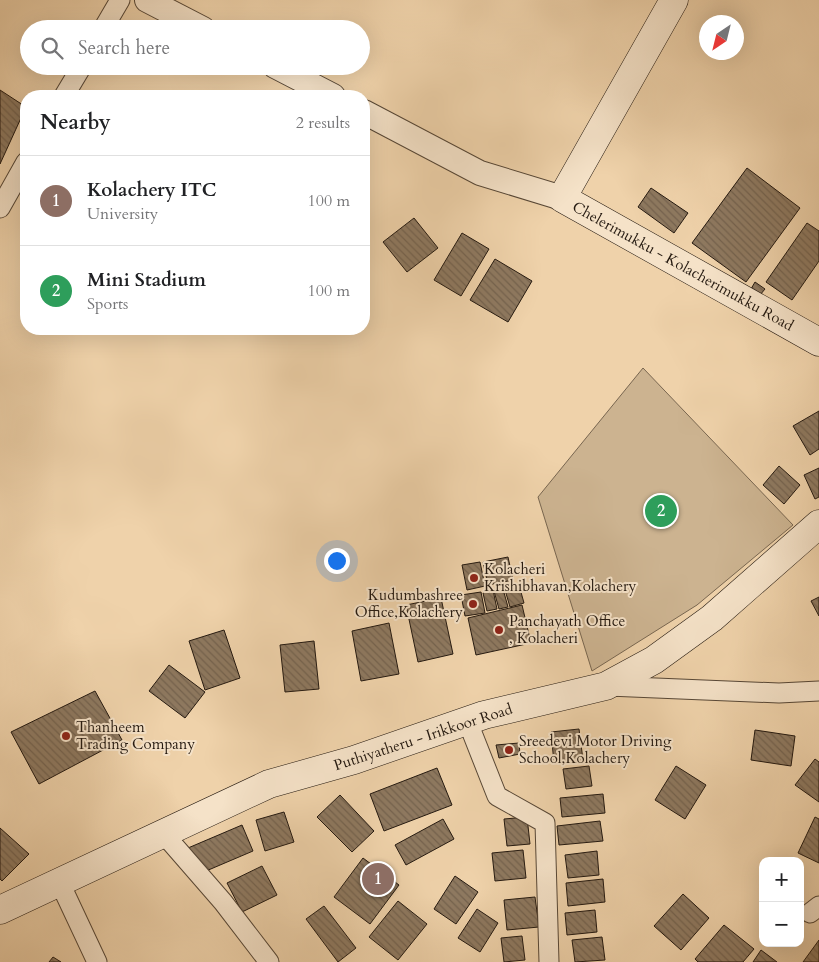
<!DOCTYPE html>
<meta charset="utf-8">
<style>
body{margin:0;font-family:Cardo,serif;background:#f6f6f6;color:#202124}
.controls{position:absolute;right:15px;bottom:15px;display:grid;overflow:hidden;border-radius:10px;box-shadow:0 5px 20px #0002}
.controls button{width:45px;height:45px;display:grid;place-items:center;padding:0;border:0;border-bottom:1px solid #e0e0e0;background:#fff;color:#202124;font:25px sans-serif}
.compass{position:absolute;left:699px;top:15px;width:45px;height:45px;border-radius:50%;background:#fff;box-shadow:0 5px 20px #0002;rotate:215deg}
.you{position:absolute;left:336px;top:560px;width:18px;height:18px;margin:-12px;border:4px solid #fff;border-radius:50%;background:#1a73e8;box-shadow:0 0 0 8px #1a73e833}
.badge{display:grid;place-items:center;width:32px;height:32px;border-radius:50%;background:#d93025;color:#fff;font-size:16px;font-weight:700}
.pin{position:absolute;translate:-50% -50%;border:2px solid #fff;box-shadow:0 1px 5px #0006}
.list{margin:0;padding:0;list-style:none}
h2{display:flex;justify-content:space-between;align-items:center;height:65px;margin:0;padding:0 20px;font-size:21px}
h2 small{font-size:16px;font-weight:400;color:#757577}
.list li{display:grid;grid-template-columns:32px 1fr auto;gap:15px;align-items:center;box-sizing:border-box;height:90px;padding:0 20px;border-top:1px solid #e0e0e0}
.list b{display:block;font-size:19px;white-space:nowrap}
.list p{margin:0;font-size:16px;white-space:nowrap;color:#757577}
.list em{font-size:16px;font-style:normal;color:#757577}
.icon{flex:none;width:28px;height:28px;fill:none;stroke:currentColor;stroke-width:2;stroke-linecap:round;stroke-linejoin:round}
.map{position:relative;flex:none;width:819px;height:962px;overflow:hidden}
.search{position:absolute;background:#fff;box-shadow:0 5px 20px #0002;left:20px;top:20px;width:350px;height:55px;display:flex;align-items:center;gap:12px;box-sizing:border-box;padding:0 18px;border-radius:28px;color:#757577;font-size:19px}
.panel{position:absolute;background:#fff;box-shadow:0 5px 20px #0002;left:20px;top:90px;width:350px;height:245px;border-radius:20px}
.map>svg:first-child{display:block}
</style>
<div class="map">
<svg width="819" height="962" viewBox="0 0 819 962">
<defs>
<pattern id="building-back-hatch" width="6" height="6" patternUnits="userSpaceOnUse" patternTransform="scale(1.25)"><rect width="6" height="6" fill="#8e7960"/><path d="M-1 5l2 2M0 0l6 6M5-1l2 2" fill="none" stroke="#74624e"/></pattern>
</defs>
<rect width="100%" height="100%" fill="#efd2aa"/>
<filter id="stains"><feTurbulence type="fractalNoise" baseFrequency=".004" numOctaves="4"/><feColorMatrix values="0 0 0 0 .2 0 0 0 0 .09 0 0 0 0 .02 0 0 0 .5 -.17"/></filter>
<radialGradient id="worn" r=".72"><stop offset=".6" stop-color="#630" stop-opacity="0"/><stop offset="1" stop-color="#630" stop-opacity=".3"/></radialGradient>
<path fill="#ccb390" stroke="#786650" d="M643,368L793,525L697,605L592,671L538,497Z"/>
<g fill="url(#building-back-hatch)" stroke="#241910">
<path d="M0,90L26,107L0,164Z"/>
<path d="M747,168L800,208L746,282L692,243Z"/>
<path d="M651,188L688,213L674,233L638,207Z"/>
<path d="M414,218L438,248L407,272L383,242Z"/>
<path d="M807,223L819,231V261L792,300L766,282Z"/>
<path d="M462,233L489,249L461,296L434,280Z"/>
<path d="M495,259L532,281L508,322L470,300Z"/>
<path d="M755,282L765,289L760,295L751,289Z"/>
<path d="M819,411V449L810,455L793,426Z"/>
<path d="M779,466L800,485L784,504L763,485Z"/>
<path d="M819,468V497L815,499L804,475Z"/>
<path d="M508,557L513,580L488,585L483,562Z"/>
<path d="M480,562L485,586L467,590L462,565Z"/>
<path d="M519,585L524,603L510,607L505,590Z"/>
<path d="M503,589L508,607L499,609L494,591Z"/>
<path d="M493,590L497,609L487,611L483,593Z"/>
<path d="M481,592L485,613L465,616L461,595Z"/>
<path d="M819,597V616L811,601Z"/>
<path d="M441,598L453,654L418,662L406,605Z"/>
<path d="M522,605L531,643L476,655L468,618Z"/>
<path d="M389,623L399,674L361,681L352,631Z"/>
<path d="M224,630L240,678L205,690L189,641Z"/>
<path d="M314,641L319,689L285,692L280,645Z"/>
<path d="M169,665L205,692L185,718L149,691Z"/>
<path d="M95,691L122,740L39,784L11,732Z"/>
<path d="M579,729L583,760L554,763L551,732Z"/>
<path d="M755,730L795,736L791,766L751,760Z"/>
<path d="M519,743L520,754L499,758L496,745Z"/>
<path d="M815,759L819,762V802L795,785Z"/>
<path d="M589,766L592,786L566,789L563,769Z"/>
<path d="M676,766L706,785L685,819L655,800Z"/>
<path d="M437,768L452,805L384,831L370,794Z"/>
<path d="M603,794L605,813L562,817L560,798Z"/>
<path d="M340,795L374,831L352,852L317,817Z"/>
<path d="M284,812L294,842L265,851L256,820Z"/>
<path d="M527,817L530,844L507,846L504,819Z"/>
<path d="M815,817L819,819V863L798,853Z"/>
<path d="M443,819L454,839L406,865L395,845Z"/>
<path d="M600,821L603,841L559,845L557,826Z"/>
<path d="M242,825L253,851L199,874L188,848Z"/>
<path d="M0,828L29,854L2,881L0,879Z"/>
<path d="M523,850L526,878L495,881L492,853Z"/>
<path d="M597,851L599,875L568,878L565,855Z"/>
<path d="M363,858L399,885L370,924L334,897Z"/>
<path d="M262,866L277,895L242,912L227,883Z"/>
<path d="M455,876L478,892L456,924L434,909Z"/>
<path d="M603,879L605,902L568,906L566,883Z"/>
<path d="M683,894L709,918L681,950L654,926Z"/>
<path d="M535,897L539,927L507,930L504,900Z"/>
<path d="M398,901L427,924L398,960L369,937Z"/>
<path d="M324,906L356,948L338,962L306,919Z"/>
<path d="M477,909L498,923L480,952L458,938Z"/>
<path d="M595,910L597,932L567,935L565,913Z"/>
<path d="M724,925L754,949L743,962H698L695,959Z"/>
<path d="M522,936L525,960L504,962L501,938Z"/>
<path d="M602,937L605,960L575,962L572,940Z"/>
<path d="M819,940V962H803Z"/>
<path d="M761,950L777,962H753Z"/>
<path d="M53,957L61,962H49Z"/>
</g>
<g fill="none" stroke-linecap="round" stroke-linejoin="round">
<defs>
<g id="minor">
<path d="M103,29L120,0"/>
<path d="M64,96L82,66"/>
<path d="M0,208L26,162"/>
<path d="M608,686L779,693L819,691"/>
<path d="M467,720L497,796L545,823L549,962"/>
<path d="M163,833L223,902L269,962"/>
<path d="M59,881L97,962"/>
<path d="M810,913L819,906"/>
</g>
<g id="tertiary">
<path d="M147,0L203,29"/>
<path d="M275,66L333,96"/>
<path d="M364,112L480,173L562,198"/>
</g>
<g id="secondary">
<path d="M674,0L562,198L819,342"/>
<path d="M0,910L269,784L354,760L484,715L606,686L654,660L712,618L819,524"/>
</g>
</defs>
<use href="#minor" stroke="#574736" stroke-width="21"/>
<use href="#tertiary" stroke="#574736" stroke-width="26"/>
<use href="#secondary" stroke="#241910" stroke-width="29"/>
<use href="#minor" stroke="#f5e2c8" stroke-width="19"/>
<use href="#tertiary" stroke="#f5e2c8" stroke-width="24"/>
<use href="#secondary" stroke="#f5e2c8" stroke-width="28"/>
</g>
<g fill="#8f2418" stroke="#f5e2c8" stroke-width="2">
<circle cx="474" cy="578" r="5"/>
<circle cx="473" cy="604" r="5"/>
<circle cx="499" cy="630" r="5"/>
<circle cx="66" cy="736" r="5"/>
<circle cx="509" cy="750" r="5"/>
</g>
<g text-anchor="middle" stroke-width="4" stroke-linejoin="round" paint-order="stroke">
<g font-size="15" fill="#241910" stroke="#f5e2c8">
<text transform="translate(683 266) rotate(29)" y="5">Chelerimukku - Kolacherimukku Road</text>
<text transform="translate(423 737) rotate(-18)" y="5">Puthiyatheru - Irikkoor Road</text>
</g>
<g font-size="15" fill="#241910" stroke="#f5e2c8" text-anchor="start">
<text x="484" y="574">Kolacheri<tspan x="484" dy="17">Krishibhavan,Kolachery</tspan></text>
<text x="463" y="600" text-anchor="end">Kudumbashree<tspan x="463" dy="17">Office,Kolachery</tspan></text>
<text x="509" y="626">Panchayath Office<tspan x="509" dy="17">, Kolacheri</tspan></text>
<text x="76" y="732">Thanheem<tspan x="76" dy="17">Trading Company</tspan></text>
<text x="519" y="746">Sreedevi Motor Driving<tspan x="519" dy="17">School,Kolachery</tspan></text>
</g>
</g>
<rect width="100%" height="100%" filter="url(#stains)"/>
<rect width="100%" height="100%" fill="url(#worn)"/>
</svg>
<div class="controls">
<button>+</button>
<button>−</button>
</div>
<svg class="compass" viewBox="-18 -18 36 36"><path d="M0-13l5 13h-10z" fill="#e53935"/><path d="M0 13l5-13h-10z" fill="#757577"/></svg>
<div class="you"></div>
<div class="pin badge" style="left:378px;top:879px;background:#8d6e63">1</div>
<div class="pin badge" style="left:661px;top:511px;background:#2e9e5b">2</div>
<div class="search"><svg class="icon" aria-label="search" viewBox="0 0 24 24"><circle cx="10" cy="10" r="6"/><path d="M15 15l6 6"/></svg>Search here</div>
<section class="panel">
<h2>Nearby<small>2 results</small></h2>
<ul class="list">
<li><span class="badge" style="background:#8d6e63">1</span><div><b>Kolachery ITC</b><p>University</p></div><em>100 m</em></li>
<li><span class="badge" style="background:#2e9e5b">2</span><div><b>Mini Stadium</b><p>Sports</p></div><em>100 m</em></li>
</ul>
</section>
</div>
